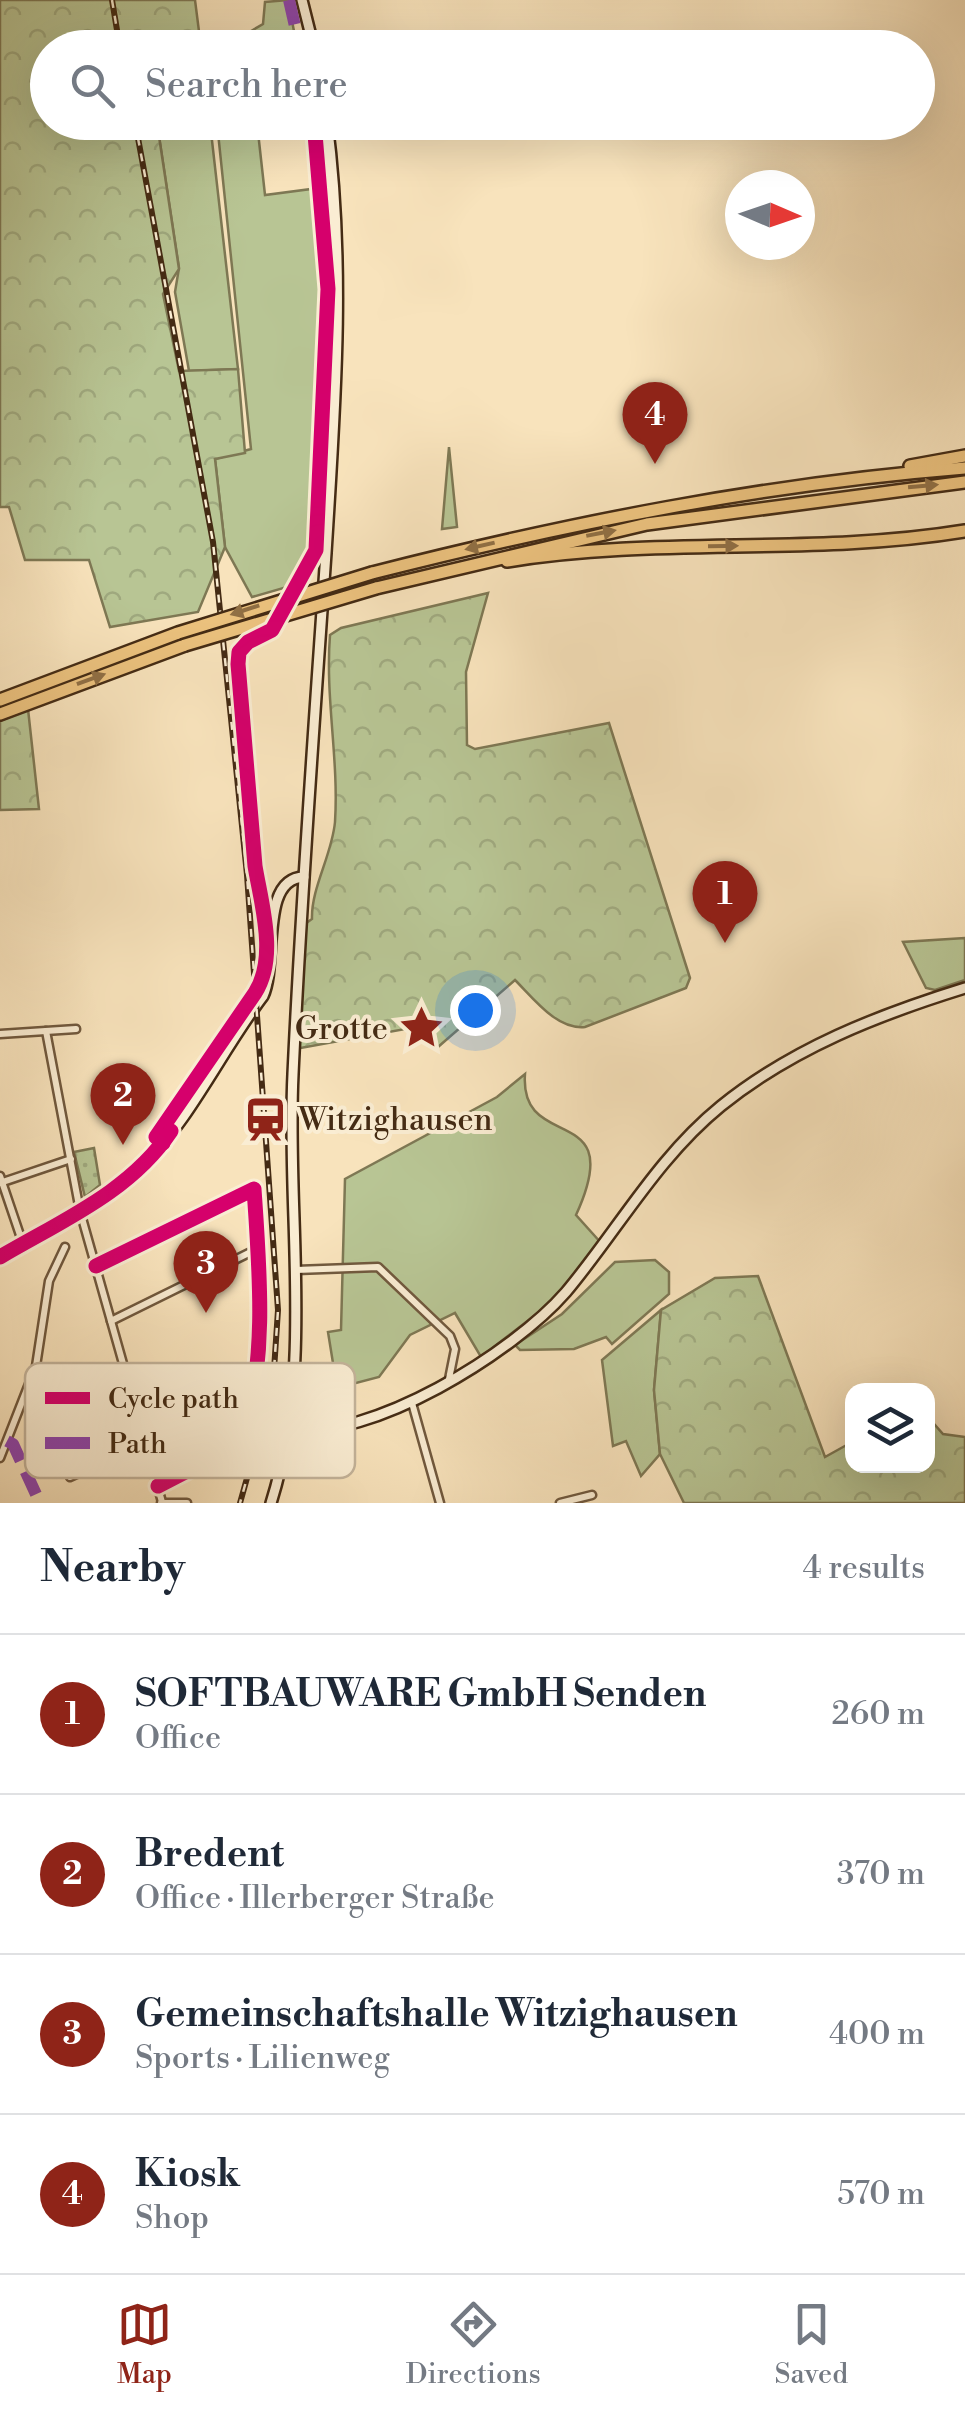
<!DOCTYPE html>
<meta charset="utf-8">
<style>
body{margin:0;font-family:"Libre Bodoni",serif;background:#f2f2f3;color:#1f2937}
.controls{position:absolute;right:30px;bottom:30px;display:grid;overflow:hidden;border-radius:20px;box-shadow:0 10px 40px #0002}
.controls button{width:90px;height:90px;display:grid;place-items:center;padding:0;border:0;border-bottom:2px solid #e0e1e3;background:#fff;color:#1f2937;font:50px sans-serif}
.compass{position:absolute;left:725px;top:170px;width:90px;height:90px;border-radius:50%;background:#fff;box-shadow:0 10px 40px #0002;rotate:92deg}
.you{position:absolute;left:475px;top:1010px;width:35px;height:35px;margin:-25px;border:8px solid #fff;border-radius:50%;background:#1a73e8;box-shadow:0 0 0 15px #1a73e833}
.badge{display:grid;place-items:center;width:65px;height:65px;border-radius:50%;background:#8f2418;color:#fff;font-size:32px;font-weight:700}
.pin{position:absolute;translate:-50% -82px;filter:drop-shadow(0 2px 5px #0008)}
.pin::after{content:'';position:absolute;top:52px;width:35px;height:30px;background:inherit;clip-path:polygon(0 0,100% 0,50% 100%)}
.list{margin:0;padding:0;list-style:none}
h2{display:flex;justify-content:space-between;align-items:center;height:130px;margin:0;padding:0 40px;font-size:42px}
h2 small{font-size:32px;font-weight:400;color:#747a83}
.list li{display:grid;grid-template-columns:65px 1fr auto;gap:30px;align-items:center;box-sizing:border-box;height:160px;padding:0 40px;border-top:2px solid #e0e1e3}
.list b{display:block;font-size:38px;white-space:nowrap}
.list p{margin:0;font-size:32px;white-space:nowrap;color:#747a83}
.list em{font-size:32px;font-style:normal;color:#747a83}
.icon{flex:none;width:55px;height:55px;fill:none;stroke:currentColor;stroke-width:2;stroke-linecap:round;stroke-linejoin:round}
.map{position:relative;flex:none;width:965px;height:1503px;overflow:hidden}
.search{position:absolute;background:#fff;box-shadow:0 10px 40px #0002;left:30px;right:30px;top:30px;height:110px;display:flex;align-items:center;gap:25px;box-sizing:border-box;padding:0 35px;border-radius:55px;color:#747a83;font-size:38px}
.sheet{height:770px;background:#fff}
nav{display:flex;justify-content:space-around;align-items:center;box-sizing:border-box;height:140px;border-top:2px solid #e0e1e3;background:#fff;font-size:28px;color:#747a83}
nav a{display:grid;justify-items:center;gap:5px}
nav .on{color:#8f2418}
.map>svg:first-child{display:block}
</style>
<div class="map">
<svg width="965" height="1503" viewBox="0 0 965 1503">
<defs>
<pattern id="forest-crowns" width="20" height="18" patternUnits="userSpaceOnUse" patternTransform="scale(2.5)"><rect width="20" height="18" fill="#b8c594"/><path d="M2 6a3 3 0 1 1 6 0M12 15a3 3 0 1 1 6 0" fill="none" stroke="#9fa97f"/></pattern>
<pattern id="park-dots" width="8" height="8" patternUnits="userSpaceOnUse" patternTransform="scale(2.5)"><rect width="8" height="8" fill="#b8c594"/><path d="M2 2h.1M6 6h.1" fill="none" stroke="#9fa97f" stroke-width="1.8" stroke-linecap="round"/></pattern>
</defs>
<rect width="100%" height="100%" fill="#f8e3bc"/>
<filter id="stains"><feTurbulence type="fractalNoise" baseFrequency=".002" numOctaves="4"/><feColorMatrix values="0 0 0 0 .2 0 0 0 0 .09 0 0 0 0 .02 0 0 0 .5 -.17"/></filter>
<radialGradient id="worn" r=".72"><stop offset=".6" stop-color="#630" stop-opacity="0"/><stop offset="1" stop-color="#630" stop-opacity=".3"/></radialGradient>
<g fill="#b8c594" stroke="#7e7854" stroke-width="2.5">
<path d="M288,0L297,47H224L263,24L265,2Z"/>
<path d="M157,123H210L238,369L189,371L175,292L179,268Z"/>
<path d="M217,123H257L265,195L319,188L326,289L313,550L294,585L252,597L225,547L215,459L251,449Z"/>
<path d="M449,447L457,527L442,529Z"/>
<path d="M965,938V980L935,990L926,988L903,942Z"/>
<path d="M525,1074C519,1155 629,1099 576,1215L602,1244L562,1294L481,1357L455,1313L410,1335L379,1377L337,1388L328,1332L341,1330L345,1179L497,1097Z"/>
<path d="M655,1260L669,1272V1294L612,1344L606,1337L574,1349L520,1350L515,1345L562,1314L615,1262Z"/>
<path d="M661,1310L654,1390L660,1454L641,1476L626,1441L613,1446L602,1360Z"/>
</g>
<g fill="url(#forest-crowns)" stroke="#7e7854" stroke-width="2.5">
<path d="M0,0H195L201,47L48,48V122L157,123L179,269L163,294L179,371L238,369L245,453L215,459L225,547L198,612L110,627L89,560H25L9,507H0Z"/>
<path d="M488,593L466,672L467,745L475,749L609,723L690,978L686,988L585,1027C557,1030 534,999 515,980L438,1047L416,1027L295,1049L301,927L312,919C311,888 332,855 335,822C339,759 325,698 330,635L341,628Z"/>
<path d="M28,709L39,809L0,810V721Z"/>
<path d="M758,1276L825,1457L852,1442V1466H928V1417L943,1434L965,1437V1503H684L660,1454L654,1390L661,1310L715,1278Z"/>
</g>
<path fill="url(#park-dots)" stroke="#7e7854" stroke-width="2.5" d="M94,1148L100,1185L85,1197L74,1152Z"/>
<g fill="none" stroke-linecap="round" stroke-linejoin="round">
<defs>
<g id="street">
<path d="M46,1031L80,1211L162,1502"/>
<path d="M0,1034L76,1029"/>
<path d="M0,1176L23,1244"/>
<path d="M0,1183L71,1159"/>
<path d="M96,1266L254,1189C260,1276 267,1356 243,1442L158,1486"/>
<path d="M296,1270L378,1267L450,1336L455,1349L449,1379"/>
<path d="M111,1321L257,1249"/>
<path d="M412,1403L440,1503"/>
<path d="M137,1413L211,1377"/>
<path d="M40,1418L124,1370"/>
<path d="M0,1458L36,1366L49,1281L65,1247"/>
<path d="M70,1477L145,1443"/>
<path d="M161,1503H187"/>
<path d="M560,1503L592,1495"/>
</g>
<g id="secondary">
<path d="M302,0L314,48"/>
<path d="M0,1257C47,1229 104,1205 143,1166C191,1118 222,1050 263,996C278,965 259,878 304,877"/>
<path d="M288,1430C371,1441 513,1353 566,1292C618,1230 657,1158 721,1106C793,1048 878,1015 965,988"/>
<path d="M271,1503C315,1364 286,1217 293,1074C301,900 314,727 326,553C335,409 346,267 327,122"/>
</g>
<g id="highway">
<path d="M910,466L965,456"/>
<path d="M507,561C659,536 813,556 965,531"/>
<path d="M372,573C568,523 764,484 965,468"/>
<path d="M376,588L647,524L965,482"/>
<path d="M0,700L178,633"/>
<path d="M0,714L185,645"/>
</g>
</defs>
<use href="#street" stroke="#71593e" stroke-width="11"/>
<use href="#secondary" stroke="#442b14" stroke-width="14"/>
<use href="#highway" stroke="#442b14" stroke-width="16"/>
<use href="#street" stroke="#faedd3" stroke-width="6"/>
<use href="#secondary" stroke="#faedd3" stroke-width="9"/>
<use href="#highway" stroke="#ecc27e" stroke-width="11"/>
<defs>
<g id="rail">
<path d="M112,0L120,48"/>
<path d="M135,122L213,542L247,875L278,1310L273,1385L240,1503"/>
</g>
</defs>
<use href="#rail" stroke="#442b14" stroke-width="6"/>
<use href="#rail" stroke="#faedd3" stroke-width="2.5" stroke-dasharray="8" stroke-linecap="butt"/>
<defs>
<g id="highway-bridge">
<path d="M178,633L372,573"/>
<path d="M185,645L376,588"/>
</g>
</defs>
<use href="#highway-bridge" stroke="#442b14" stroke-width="16" stroke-linecap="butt"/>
<use href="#highway-bridge" stroke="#ecc27e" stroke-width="11"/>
<g stroke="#8e44ad" stroke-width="12" stroke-dasharray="25 12" stroke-linecap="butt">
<path d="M289,0L300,48"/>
<path d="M7,1441L13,1444L40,1503"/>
</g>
<defs>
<g id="cycleway">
<path d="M163,1143L156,1137L255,993C278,957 261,903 255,866L238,664L239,652L248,642L272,630L316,550L328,289L314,122"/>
<path d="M0,1257C61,1221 130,1192 171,1131"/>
<path d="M96,1266L254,1189C260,1276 267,1356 243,1442L158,1486"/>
</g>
</defs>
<use href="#cycleway" stroke="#faedd3" stroke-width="21"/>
<use href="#cycleway" stroke="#d6006c" stroke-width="15"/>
</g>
<defs><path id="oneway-solid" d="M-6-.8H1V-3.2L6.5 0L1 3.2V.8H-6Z" transform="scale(2.5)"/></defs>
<g fill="#906f44">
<use href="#oneway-solid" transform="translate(923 486) rotate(-5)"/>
<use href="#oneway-solid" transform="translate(601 533) rotate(-11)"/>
<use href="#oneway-solid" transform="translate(480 546) rotate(167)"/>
<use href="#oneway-solid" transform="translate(723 546) rotate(-1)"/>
<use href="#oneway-solid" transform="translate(245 610) rotate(162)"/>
<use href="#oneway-solid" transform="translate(91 679) rotate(-20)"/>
</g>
<defs>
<symbol id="sight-bare" viewBox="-9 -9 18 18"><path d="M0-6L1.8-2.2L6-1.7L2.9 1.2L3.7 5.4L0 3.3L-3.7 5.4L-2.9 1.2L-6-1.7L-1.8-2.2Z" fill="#8f2418" stroke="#faedd3" stroke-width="2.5" paint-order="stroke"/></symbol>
<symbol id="station-bare" viewBox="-9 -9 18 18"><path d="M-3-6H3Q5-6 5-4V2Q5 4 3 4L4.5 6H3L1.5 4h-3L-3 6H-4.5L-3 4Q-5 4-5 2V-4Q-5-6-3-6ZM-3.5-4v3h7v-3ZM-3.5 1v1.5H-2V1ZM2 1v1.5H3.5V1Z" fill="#8f2418" stroke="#faedd3" stroke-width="2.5" paint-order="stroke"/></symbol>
</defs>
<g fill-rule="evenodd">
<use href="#sight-bare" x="390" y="996" width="63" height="63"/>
<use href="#station-bare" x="234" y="1088" width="63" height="63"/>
</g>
<g text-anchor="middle" stroke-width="8" stroke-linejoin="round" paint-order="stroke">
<g font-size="32" fill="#442b14" stroke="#faedd3" text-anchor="end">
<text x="388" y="1039">Grotte</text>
<text x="298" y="1130" text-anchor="start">Witzighausen</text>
</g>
</g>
<rect x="25" y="1363" width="330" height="115" rx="15" fill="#faedd3" stroke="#c3b39a" stroke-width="2.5"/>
<rect x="45" y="1392" width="45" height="12" fill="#d6006c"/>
<rect x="45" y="1437" width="45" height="12" fill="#8e44ad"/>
<g font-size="28" fill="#442b14">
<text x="108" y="1408">Cycle path</text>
<text x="108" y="1453">Path</text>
</g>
<rect width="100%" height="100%" filter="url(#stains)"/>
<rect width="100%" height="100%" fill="url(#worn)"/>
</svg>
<div class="controls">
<button><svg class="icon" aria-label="layers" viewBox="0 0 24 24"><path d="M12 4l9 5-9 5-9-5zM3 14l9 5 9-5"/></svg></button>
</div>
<svg class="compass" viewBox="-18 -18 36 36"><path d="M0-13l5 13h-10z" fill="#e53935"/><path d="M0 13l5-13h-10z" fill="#747a83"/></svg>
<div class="you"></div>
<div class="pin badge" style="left:725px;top:943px">1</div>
<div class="pin badge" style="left:123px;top:1145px">2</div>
<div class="pin badge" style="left:206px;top:1313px">3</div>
<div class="pin badge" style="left:655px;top:464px">4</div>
<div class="search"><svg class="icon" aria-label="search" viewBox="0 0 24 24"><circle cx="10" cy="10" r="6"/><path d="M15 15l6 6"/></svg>Search here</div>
</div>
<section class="sheet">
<h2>Nearby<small>4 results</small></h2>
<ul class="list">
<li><span class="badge">1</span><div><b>SOFTBAUWARE GmbH Senden</b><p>Office</p></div><em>260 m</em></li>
<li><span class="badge">2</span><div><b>Bredent</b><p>Office · Illerberger Straße</p></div><em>370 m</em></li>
<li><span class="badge">3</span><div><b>Gemeinschaftshalle Witzighausen</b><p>Sports · Lilienweg</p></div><em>400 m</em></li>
<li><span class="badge">4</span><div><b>Kiosk</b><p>Shop</p></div><em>570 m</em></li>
</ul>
</section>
<nav>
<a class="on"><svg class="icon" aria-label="map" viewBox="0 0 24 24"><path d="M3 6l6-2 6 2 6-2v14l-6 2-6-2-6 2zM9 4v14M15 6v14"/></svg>Map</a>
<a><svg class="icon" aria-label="directions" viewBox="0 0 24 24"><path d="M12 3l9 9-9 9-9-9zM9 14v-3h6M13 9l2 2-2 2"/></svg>Directions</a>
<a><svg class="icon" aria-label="saved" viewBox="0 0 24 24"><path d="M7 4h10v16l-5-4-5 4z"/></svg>Saved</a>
</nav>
